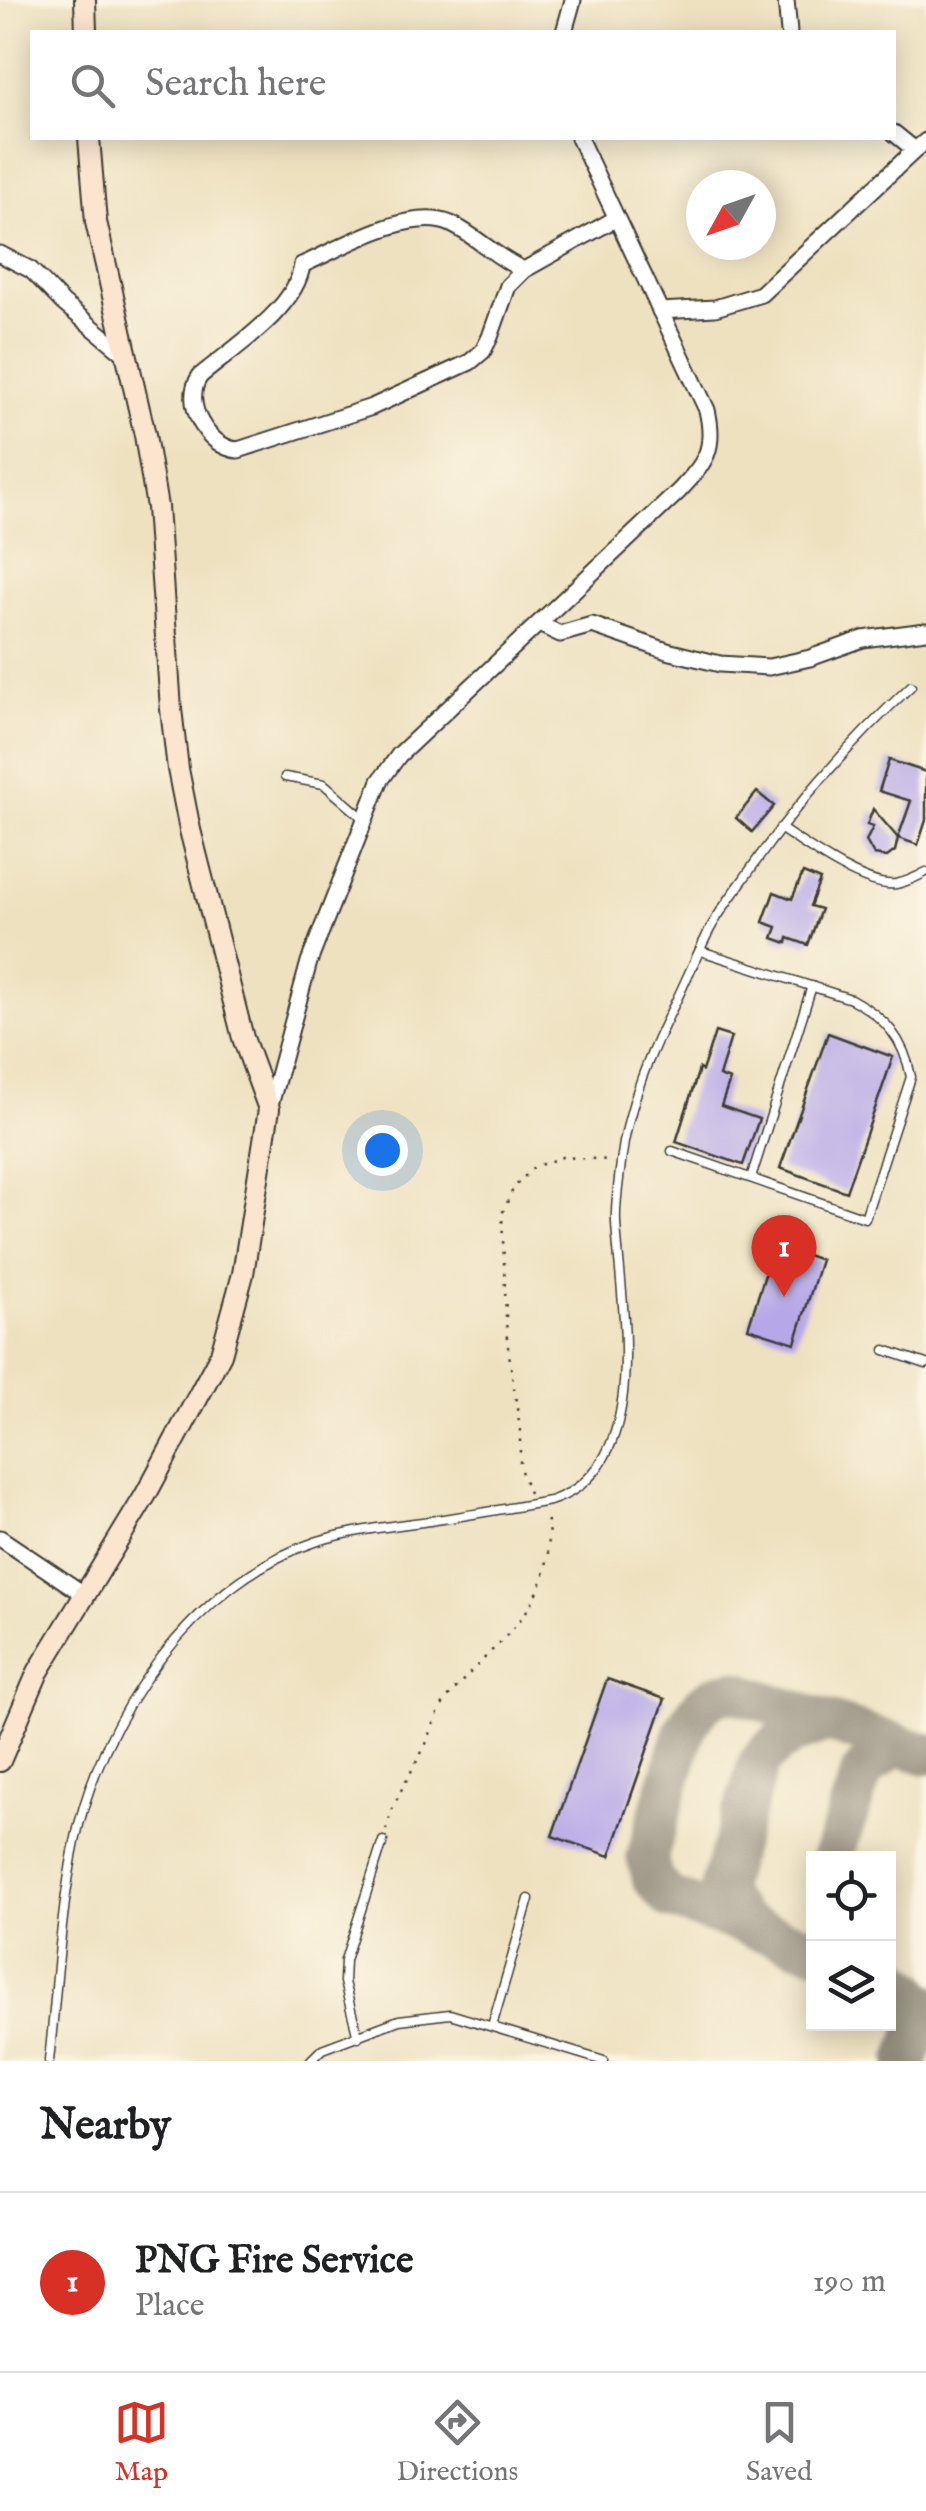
<!DOCTYPE html>
<style>
body{margin:0;font-family:"IM FELL English",serif;background:#f2f2f2;color:#202124}
.controls{position:absolute;right:30px;bottom:30px;display:grid;overflow:hidden;border-radius:0px;box-shadow:0 5px 25px #0003}
.controls button{width:90px;height:90px;display:grid;place-items:center;padding:0;border:0;border-bottom:2px solid #e0e0e0;background:#fff;color:#202124;font:50px sans-serif}
.compass{position:absolute;left:686px;top:170px;width:90px;height:90px;border-radius:50%;background:#fff;box-shadow:0 5px 25px #0003;rotate:230deg}
.you{position:absolute;left:382px;top:1150px;width:35px;height:35px;margin:-25px;border:8px solid #fff;border-radius:50%;background:#1a73e8;box-shadow:0 0 0 15px #1a73e833}
.badge{display:grid;place-items:center;width:65px;height:65px;border-radius:50%;background:#d93025;color:#fff;font-size:32px;font-weight:700}
.pin{position:absolute;translate:-50% -82px;filter:drop-shadow(0 2px 5px #0008)}
.pin::after{content:'';position:absolute;top:52px;width:35px;height:30px;background:inherit;clip-path:polygon(0 0,100% 0,50% 100%)}
.list{margin:0;padding:0;list-style:none}
h2{display:flex;justify-content:space-between;align-items:center;height:130px;margin:0;padding:0 40px;font-size:42px}
h2 small{font-size:32px;font-weight:400;color:#757577}
.list li{display:grid;grid-template-columns:65px 1fr auto;gap:30px;align-items:center;box-sizing:border-box;height:180px;padding:0 40px;border-top:2px solid #e0e0e0}
.list b{display:block;font-size:38px;white-space:nowrap}
.list p{margin:0;font-size:32px;white-space:nowrap;color:#757577}
.list em{font-size:32px;font-style:normal;color:#757577}
.icon{flex:none;width:55px;height:55px;fill:none;stroke:currentColor;stroke-width:2;stroke-linecap:round;stroke-linejoin:round}
.map{position:relative;flex:none;width:926px;height:2061px;overflow:hidden}
.search{position:absolute;background:#fff;box-shadow:0 5px 25px #0003;left:30px;right:30px;top:30px;height:110px;display:flex;align-items:center;gap:25px;box-sizing:border-box;padding:0 35px;border-radius:0px;color:#757577;font-size:38px}
.sheet{height:310px;background:#fff}
nav{display:flex;justify-content:space-around;align-items:center;box-sizing:border-box;height:140px;border-top:2px solid #e0e0e0;background:#fff;font-size:28px;color:#757577}
nav a{display:grid;justify-items:center;gap:5px}
nav .on{color:#d93025}
.map>svg:first-child{display:block}
</style>
<div class="map">
<svg width="926" height="2061" viewBox="0 0 926 2061">
<rect width="100%" height="100%" fill="#fcf5e5"/>
<filter id="ink" filterUnits="userSpaceOnUse"><feTurbulence type="fractalNoise" baseFrequency=".01" numOctaves="2"/><feDisplacementMap in="SourceGraphic" scale="20" xChannelSelector="R" yChannelSelector="G"/><feConvolveMatrix kernelMatrix="1 2 1 2 8 2 1 2 1" color-interpolation-filters="sRGB"/></filter>
<filter id="wash" filterUnits="userSpaceOnUse"><feTurbulence type="fractalNoise" baseFrequency=".0048" numOctaves="4" result="noise"/><feDisplacementMap in="SourceGraphic" scale="40" xChannelSelector="R" yChannelSelector="G"/><feGaussianBlur stdDeviation="2.25" result="paint"/><feColorMatrix in="noise" values="0 0 0 0 0 0 0 0 0 0 0 0 0 0 0 0 0 1.4 0 .05"/><feComposite in="paint" operator="in"/></filter>
<g filter="url(#wash)">
<rect width="100%" height="100%" fill="#eee1c0"/>
<g fill="none" stroke-linecap="round" stroke-linejoin="round">
<g stroke="#857e6e" stroke-width="42">
<path d="M832,1858L863,1771L896,1745"/>
<path d="M744,1924L724,1898L721,1885L759,1763C776,1739 800,1731 827,1722"/>
<path d="M814,1949L669,1898L653,1879L647,1857L685,1730C697,1708 707,1694 733,1691L926,1754"/>
<path d="M895,1977L911,1991L924,2010"/>
<path d="M907,2061L926,2004"/>
</g>
</g>
<g id="blocks">
<g fill="#b6a7e8">
<path d="M889,760L926,772V820L918,845L898,838L911,801L879,791Z"/>
<path d="M757,792L774,806L752,832L736,818Z"/>
<path d="M873,809L898,838L895,851L887,857L874,855L866,841L873,827L867,825Z"/>
<path d="M803,873L820,880L810,906L821,909L808,945L788,938L787,943L773,938L777,927L763,922L774,892L792,899Z"/>
<path d="M715,1032L731,1037L719,1076L730,1080L721,1106L759,1119L743,1165L676,1142L699,1069L702,1071Z"/>
<path d="M828,1033L893,1057L846,1192L780,1168Z"/>
<path d="M798,1252L821,1260L795,1343L748,1328L770,1259L794,1267Z"/>
<path d="M607,1679L665,1699L610,1856L552,1836Z"/>
</g>
</g>
</g>
<g filter="url(#ink)">
<use href="#blocks" fill-opacity="0" stroke="#3c3a35" stroke-width="2.5"/>
<g fill="none" stroke-linecap="round" stroke-linejoin="round">
<defs>
<g id="lane">
<path d="M285,777L324,784L363,818"/>
<path d="M780,828C805,845 865,888 896,884C906,882 917,877 926,872"/>
<path d="M672,1151L865,1218L911,1077C904,1039 885,1017 851,999L701,951"/>
<path d="M751,1178L812,986"/>
<path d="M885,1350L926,1364"/>
<path d="M492,2026L529,1899"/>
<path d="M358,2037L344,1982L345,1960L383,1841"/>
<path d="M49,2061C57,1988 60,1914 75,1842C100,1718 194,1581 318,1541C354,1530 392,1526 430,1521C470,1515 510,1508 550,1501C656,1468 620,1304 616,1222C615,1203 619,1182 621,1162C628,1103 651,1051 677,999C687,978 696,957 706,937C715,917 730,898 743,880C792,808 848,745 911,686"/>
<path d="M310,2061L322,2049L399,2020L450,2014L604,2061"/>
</g>
<g id="street">
<path d="M786,0L789,32"/>
<path d="M564,32L573,0"/>
<path d="M894,133L915,150L926,141"/>
<path d="M0,254L31,270L63,303L125,354"/>
<path d="M524,270C497,259 477,236 451,224C410,206 341,248 302,265C297,308 232,349 200,376C181,403 208,448 238,450L372,407L470,362L483,351L490,337L508,286L524,270L615,219"/>
<path d="M660,311L715,308L761,294L915,150"/>
<path d="M539,624L560,634L592,625L667,651L720,664L769,667L810,658L863,639L926,631"/>
<path d="M269,1109L309,962L380,781L399,755L679,491C706,462 716,449 707,410L579,138"/>
<path d="M0,1538L85,1595"/>
</g>
<g id="secondary">
<path d="M85,0L86,32"/>
<path d="M0,1761L38,1672L145,1496L221,1354L243,1274L269,1109L243,1038L190,830L178,769L171,709L157,507L145,435L96,222L89,138"/>
</g>
</defs>
<use href="#lane" stroke="#3c3a35" stroke-width="11"/>
<use href="#street" stroke="#3c3a35" stroke-width="19"/>
<use href="#secondary" stroke="#3c3a35" stroke-width="24"/>
<g stroke="#3c3a35" stroke-width="2.5" stroke-dasharray="2.5 8" stroke-linecap="butt">
<path d="M529,1493L520,1468V1429L507,1340L502,1214L514,1187L534,1167L562,1157L610,1160"/>
<path d="M386,1830C394,1798 410,1775 425,1746C432,1732 435,1716 444,1703C495,1636 560,1613 547,1514"/>
</g>
<use href="#lane" stroke="#fff" stroke-width="8"/>
<use href="#street" stroke="#fff" stroke-width="15"/>
<use href="#secondary" stroke="#fce5cf" stroke-width="20"/>
</g>
</g>
</svg>
<div class="controls">
<button><svg class="icon" aria-label="locate" viewBox="0 0 24 24"><circle cx="12" cy="12" r="6"/><path d="M12 2v4M12 18v4M2 12h4M18 12h4"/></svg></button>
<button><svg class="icon" aria-label="layers" viewBox="0 0 24 24"><path d="M12 4l9 5-9 5-9-5zM3 14l9 5 9-5"/></svg></button>
</div>
<svg class="compass" viewBox="-18 -18 36 36"><path d="M0-13l5 13h-10z" fill="#e53935"/><path d="M0 13l5-13h-10z" fill="#757577"/></svg>
<div class="you"></div>
<div class="pin badge" style="left:784px;top:1297px">1</div>
<div class="search"><svg class="icon" aria-label="search" viewBox="0 0 24 24"><circle cx="10" cy="10" r="6"/><path d="M15 15l6 6"/></svg>Search here</div>
</div>
<section class="sheet">
<h2>Nearby<small></small></h2>
<ul class="list">
<li><span class="badge">1</span><div><b>PNG Fire Service</b><p>Place</p></div><em>190 m</em></li>
</ul>
</section>
<nav>
<a class="on"><svg class="icon" aria-label="map" viewBox="0 0 24 24"><path d="M3 6l6-2 6 2 6-2v14l-6 2-6-2-6 2zM9 4v14M15 6v14"/></svg>Map</a>
<a><svg class="icon" aria-label="directions" viewBox="0 0 24 24"><path d="M12 3l9 9-9 9-9-9zM9 14v-3h6M13 9l2 2-2 2"/></svg>Directions</a>
<a><svg class="icon" aria-label="saved" viewBox="0 0 24 24"><path d="M7 4h10v16l-5-4-5 4z"/></svg>Saved</a>
</nav>
